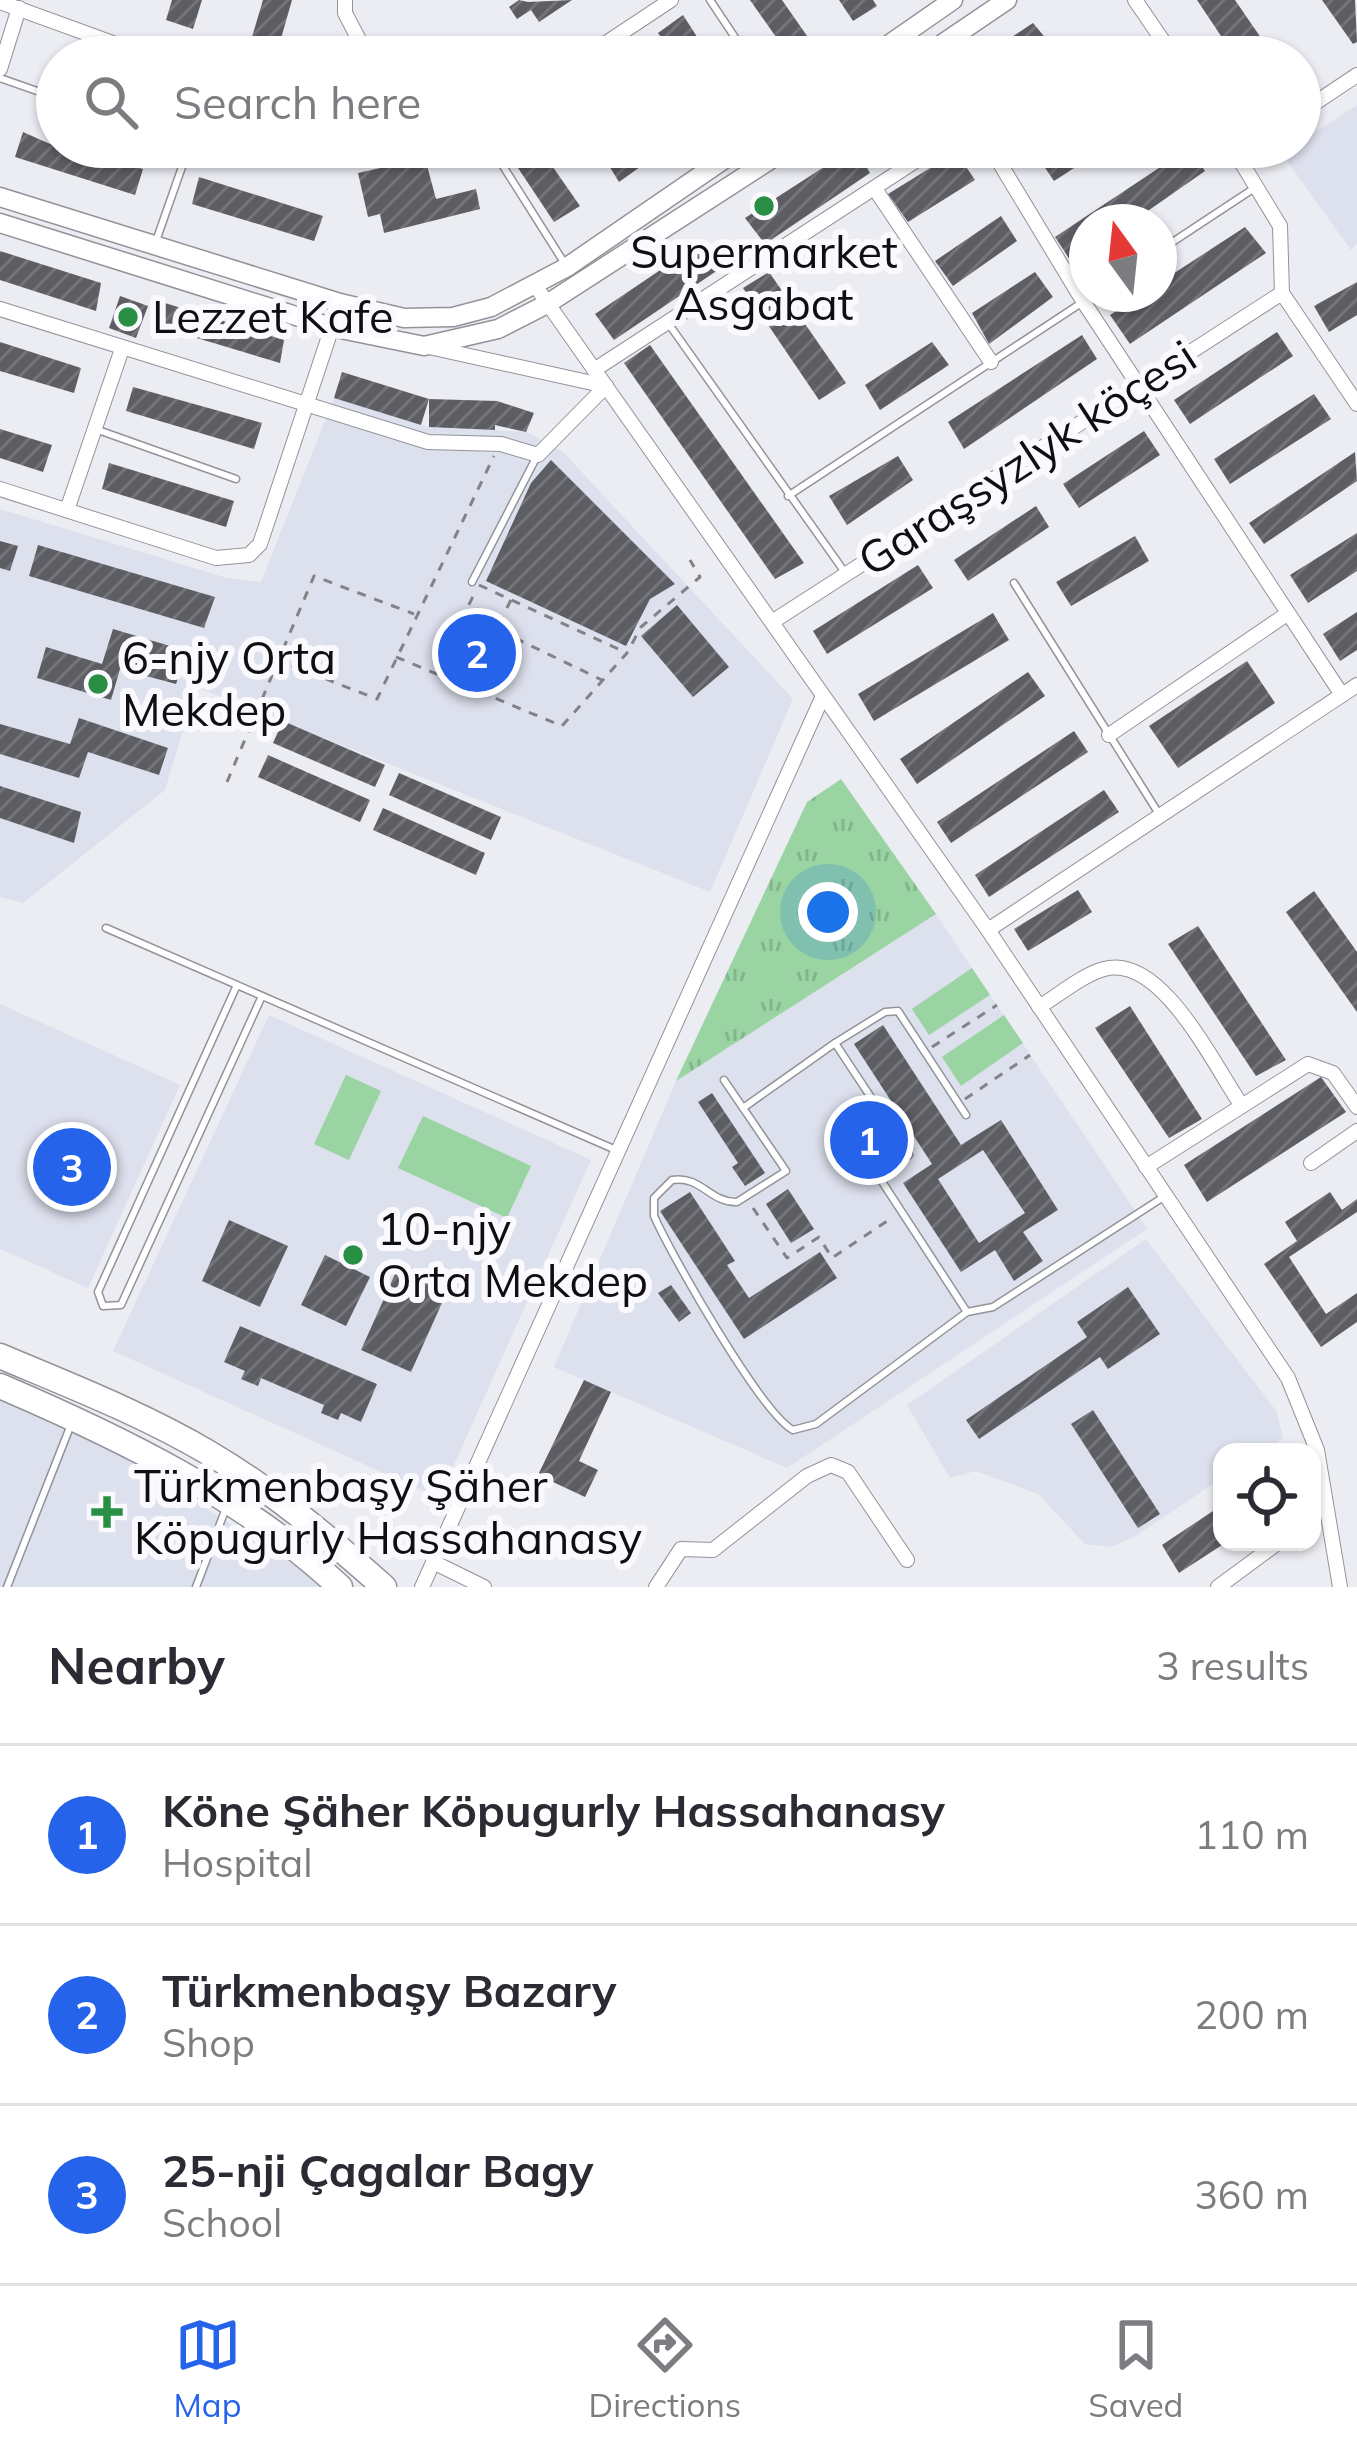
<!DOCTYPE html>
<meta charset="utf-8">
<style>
body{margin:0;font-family:Mulish,sans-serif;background:#f7f7f7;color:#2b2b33}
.controls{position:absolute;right:36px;bottom:36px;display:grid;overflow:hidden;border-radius:24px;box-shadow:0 3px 9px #0004}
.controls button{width:108px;height:108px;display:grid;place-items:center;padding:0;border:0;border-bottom:3px solid #e1e1e2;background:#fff;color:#2b2b33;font:60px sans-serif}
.compass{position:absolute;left:1069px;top:204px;width:108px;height:108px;border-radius:50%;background:#fff;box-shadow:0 3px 9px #0004;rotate:345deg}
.you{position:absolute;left:828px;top:912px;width:42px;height:42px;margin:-30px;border:9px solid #fff;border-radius:50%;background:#1a73e8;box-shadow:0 0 0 18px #1a73e833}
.badge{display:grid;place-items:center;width:78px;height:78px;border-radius:50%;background:#2563eb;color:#fff;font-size:39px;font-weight:700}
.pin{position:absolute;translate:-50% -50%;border:6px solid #fff;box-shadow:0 3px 12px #0006}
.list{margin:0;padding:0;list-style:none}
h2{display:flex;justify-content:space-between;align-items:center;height:156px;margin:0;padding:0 48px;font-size:51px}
h2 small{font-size:39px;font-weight:400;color:#7c7c81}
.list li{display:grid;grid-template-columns:78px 1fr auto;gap:36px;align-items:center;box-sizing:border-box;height:180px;padding:0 48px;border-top:3px solid #e1e1e2}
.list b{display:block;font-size:45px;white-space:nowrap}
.list p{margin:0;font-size:39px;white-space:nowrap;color:#7c7c81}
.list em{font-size:39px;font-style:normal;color:#7c7c81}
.icon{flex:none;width:66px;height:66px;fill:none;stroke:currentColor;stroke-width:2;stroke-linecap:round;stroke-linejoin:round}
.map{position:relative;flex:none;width:1357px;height:1587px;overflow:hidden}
.search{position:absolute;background:#fff;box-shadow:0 3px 9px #0004;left:36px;right:36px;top:36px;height:132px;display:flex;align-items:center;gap:30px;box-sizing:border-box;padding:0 42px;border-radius:66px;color:#7c7c81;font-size:45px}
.sheet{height:696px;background:#fff}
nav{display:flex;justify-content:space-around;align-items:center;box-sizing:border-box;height:168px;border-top:3px solid #e1e1e2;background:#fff;font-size:33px;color:#7c7c81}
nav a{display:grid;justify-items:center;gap:6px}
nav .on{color:#2563eb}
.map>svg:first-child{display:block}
</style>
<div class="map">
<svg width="1357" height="1587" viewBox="0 0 1357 1587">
<defs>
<pattern id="grass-tufts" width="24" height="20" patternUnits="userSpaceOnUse" patternTransform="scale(3)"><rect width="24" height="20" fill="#99d4a2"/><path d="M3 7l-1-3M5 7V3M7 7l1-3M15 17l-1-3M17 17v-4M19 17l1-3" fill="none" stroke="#83b58a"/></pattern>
<pattern id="building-hatch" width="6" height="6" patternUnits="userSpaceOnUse" patternTransform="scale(3)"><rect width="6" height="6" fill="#5d5e64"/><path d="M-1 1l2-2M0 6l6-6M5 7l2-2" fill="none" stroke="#747479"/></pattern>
</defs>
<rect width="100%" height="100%" fill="#ecedf3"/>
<g fill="#dde0ed">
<path d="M1357,105V244L1351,250L1282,154L1300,147V142Z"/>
<path d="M334,398L429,427L526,432L563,452L793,699L710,892L196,687L165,790L23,903L0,897V509L227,578L261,582Z"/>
<path d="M936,914L1147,1229L787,1468L554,1367L676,1081Z"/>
<path d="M0,1004L180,1085L88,1288L0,1249Z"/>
<path d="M269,1015L591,1160L439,1498L113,1351Z"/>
<path d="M1146,1239L1277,1412L1283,1438L1262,1452H1222V1478L1132,1538L1111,1547L1085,1544L1038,1494L976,1471L950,1478L907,1405Z"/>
<path d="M0,1401L107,1443L327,1587H0Z"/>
</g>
<path fill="url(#grass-tufts)" d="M841,779L936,914L676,1081L807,802Z"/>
<g fill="#99d4a2">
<path d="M972,968L990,995L929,1035L912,1009Z"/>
<path d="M1004,1015L1023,1043L961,1086L942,1057Z"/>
<path d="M346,1075L381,1091L349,1160L314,1144Z"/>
<path d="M423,1116L531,1166L507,1218L398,1168Z"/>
</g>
<g fill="url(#building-hatch)" fill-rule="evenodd">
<path d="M172,0H202L193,29L166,20Z"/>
<path d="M263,0H292L276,56L249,47Z"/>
<path d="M519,0L528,2L572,0L539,22L531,10L517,19L509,7Z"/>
<path d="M750,0H782L814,46L790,57Z"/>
<path d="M839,0H873L877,6L853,21Z"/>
<path d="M1197,0H1235L1274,57H1235Z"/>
<path d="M1322,0H1355L1357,42L1353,44Z"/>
<path d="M683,15L710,57H675L658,33Z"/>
<path d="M1033,23L1053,47L1037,57H982Z"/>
<path d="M23,132L57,147L143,169L135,195L15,157Z"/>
<path d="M504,147H539L580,206L554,222Z"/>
<path d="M617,147H668L619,182L603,156Z"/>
<path d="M855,147L870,173L765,244L745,218Z"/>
<path d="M1044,147H1107L1054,181L1035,153Z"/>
<path d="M1189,148L1205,171L1132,222H1087V253L1072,263L1055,237Z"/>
<path d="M956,152L975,180L908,222L888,194Z"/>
<path d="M425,158L436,199L476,189L480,209L384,233L380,214L368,217L358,173Z"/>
<path d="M199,177L323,216L314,241L192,204Z"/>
<path d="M1001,216L1017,241L953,286L935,261Z"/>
<path d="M1245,227L1266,253L1130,344L1110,315L1143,294H1159V283Z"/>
<path d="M702,242L721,268L614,340L595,314Z"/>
<path d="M0,251L101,283L96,311L0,280Z"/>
<path d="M769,272L846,383L819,400L743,288Z"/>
<path d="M1035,272L1053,297L989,344L972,313Z"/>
<path d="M1357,282V315L1329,332L1314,306Z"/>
<path d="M120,296L148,306L136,338L109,328Z"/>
<path d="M165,303L284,340L280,363L157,326Z"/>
<path d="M1277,332L1293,356L1190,424L1174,400Z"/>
<path d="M1082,335L1097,359L964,449L948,422Z"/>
<path d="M0,342L81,368L74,393L0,371Z"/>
<path d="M932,342L949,365L880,410L865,385Z"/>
<path d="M650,345L804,563L775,579L624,363Z"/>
<path d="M342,372L429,399L421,425L334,398Z"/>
<path d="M133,387L262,423L254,449L126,411Z"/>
<path d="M1314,394L1331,419L1230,484L1214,459Z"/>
<path d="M429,399L497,401L534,413L526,432L495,425V430L429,427Z"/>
<path d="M0,429L52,445L43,472L0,458Z"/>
<path d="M1144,431L1160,455L1079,508L1063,484Z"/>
<path d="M1355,452L1357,481L1264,544L1249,523Z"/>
<path d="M898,456L913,480L847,525L829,496Z"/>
<path d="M551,460L675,584L650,599L626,646L486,581L531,483Z"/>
<path d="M109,463L234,501L226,527L102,489Z"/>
<path d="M1036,506L1049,527L968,581L954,560Z"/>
<path d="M1357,533V571L1308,603L1290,575Z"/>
<path d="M1135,536L1149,561L1071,606L1056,582Z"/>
<path d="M0,541L18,546L10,571L0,568Z"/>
<path d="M38,545L215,597L204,628L29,576Z"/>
<path d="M918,565L933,588L827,654L813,631Z"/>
<path d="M677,605L729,667L693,697L641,636Z"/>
<path d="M1357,612V650L1340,661L1323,634Z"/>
<path d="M993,613L1009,640L874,721L858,694Z"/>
<path d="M113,629L187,651L176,684L120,669L111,700L37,678L46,647L102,664Z"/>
<path d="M1247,661L1275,703L1178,768L1149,726Z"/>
<path d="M1028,672L1045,696L917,784L900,759Z"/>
<path d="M79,718L168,748L159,775L88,752L79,778L0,754V724L70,744Z"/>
<path d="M283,721L385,765L375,787L273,743Z"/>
<path d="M1074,731L1088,752L951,843L937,822Z"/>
<path d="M268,755L370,800L360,822L258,777Z"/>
<path d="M399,773L501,817L491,840L389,795Z"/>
<path d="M0,786L81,812L74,843L0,818Z"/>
<path d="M1104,790L1119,812L989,897L975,875Z"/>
<path d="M383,808L485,853L476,875L373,830Z"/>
<path d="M1078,890L1092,912L1028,951L1014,929Z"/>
<path d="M1314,891L1357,952V1012L1286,912Z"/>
<path d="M1198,926L1286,1060L1256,1076L1168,944Z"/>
<path d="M1130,1006L1202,1119L1169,1138L1095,1028Z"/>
<path d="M883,1025L961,1145L1001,1120L1058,1210L1023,1232L1043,1261L1014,1281L995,1250L961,1272L903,1183L932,1164L854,1044ZM983,1150L1025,1213L979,1243L938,1179Z"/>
<path d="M1321,1077L1346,1112L1207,1202L1184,1165Z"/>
<path d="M712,1093L765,1173L745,1186L732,1167L738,1163L698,1102Z"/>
<path d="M788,1189L814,1229L791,1243L766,1204Z"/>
<path d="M690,1192L735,1261L727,1265L749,1298L820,1252L837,1278L744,1339L660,1211Z"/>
<path d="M1330,1192L1342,1210L1357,1199V1212L1289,1257L1326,1314L1357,1293V1322L1321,1347L1264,1264L1297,1241L1285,1222Z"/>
<path d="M229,1220L288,1246L260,1307L202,1281Z"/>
<path d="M325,1255L370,1277L346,1326L301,1305Z"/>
<path d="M400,1263L450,1285L411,1372L361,1350Z"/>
<path d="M671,1285L691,1313L679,1322L658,1293Z"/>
<path d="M1128,1287L1160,1334L1108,1369L1100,1357L979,1439L966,1420L1087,1337L1077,1322Z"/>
<path d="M240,1326L377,1384L361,1422L341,1413L338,1420L321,1413L324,1405L261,1378L258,1386L241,1379L245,1371L224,1362Z"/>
<path d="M584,1380L611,1392L579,1461L598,1470L585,1497L538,1475Z"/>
<path d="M1093,1410L1160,1514L1138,1528L1071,1424Z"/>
<path d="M1222,1505V1545L1179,1573L1162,1545Z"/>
</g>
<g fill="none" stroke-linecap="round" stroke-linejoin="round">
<defs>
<g id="lane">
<path d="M710,0L748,57"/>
<path d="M1140,57L1162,42"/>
<path d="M0,78L57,98"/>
<path d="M491,147L565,264"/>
<path d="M156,241L189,147"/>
<path d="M1159,251L1256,187"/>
<path d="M668,323L844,571"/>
<path d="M98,430L236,479"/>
<path d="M788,496L1095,294"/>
<path d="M472,582L536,458"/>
<path d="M1014,583L1159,814"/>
<path d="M106,928L616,1150"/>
<path d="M237,985L98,1292L103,1306L121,1305L262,996"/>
<path d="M835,1043L885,1012L898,1011L966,1115"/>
<path d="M724,1080L786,1171L737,1202C710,1203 701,1175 672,1180L654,1198V1216C671,1255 762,1414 793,1430L816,1424L967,1312L993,1307L1165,1196"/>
<path d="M743,1108L835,1043L909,1155L879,1177L967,1312"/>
<path d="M7,1587L70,1427"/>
<path d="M196,1587L226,1508"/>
</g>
<g id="street">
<path d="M345,0V13L368,57"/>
<path d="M1135,0L1174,57"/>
<path d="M0,2L121,46L172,57"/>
<path d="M585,57L671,0"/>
<path d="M0,69L19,8"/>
<path d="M1300,113L1357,75"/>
<path d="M990,147L1083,301L1342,695"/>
<path d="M1232,147L1280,226L1282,293L1357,404"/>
<path d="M875,189L991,362"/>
<path d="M534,284L988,930L1288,1378L1317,1450L1340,1587"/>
<path d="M0,309L428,442L501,444L538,455L606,386"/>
<path d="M429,347L606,386"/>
<path d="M594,370L937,147"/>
<path d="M0,489L216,558L249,555L260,544L340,303"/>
<path d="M67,510L122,349"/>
<path d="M772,622L1282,293"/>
<path d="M1109,735L1287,614"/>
<path d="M988,930L1357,685"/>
<path d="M1039,1007C1059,995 1082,975 1104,969C1161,953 1213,1064 1242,1106"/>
<path d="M1311,1163L1357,1131"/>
<path d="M1146,1167L1308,1064L1333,1073L1357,1107"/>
<path d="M433,1562L484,1587"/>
<path d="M422,1587L822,698"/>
<path d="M656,1587L681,1549L713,1550L807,1476L831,1465L848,1472L907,1560"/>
<path d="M1218,1587L1279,1542"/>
</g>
<g id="secondary">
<path d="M871,57L953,0"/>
<path d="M923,57L1007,0"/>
<path d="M0,197L340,303L404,318L453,317L491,307L567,267L742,147"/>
<path d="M0,223L331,327L424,346L498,329L547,304L790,147"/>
</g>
<g id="highway">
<path d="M0,1356C71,1386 143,1414 209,1453C272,1490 330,1539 384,1587"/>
<path d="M0,1386C119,1437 245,1498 340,1587"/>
</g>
</defs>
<use href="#lane" stroke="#929399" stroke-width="9"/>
<use href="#street" stroke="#929399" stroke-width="16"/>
<use href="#secondary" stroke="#929399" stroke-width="21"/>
<use href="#highway" stroke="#929399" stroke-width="27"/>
<g stroke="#828387" stroke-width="3" stroke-dasharray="9 9" stroke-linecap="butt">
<path d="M479,585L627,653"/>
<path d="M511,600L496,629L602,680"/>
<path d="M396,657L562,726L627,653L641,627L700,577L690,560"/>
<path d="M275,659L377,699L494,456"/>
<path d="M438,670L475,592"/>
<path d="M227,782L314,576L414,614"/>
<path d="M932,1047L997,1005"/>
<path d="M965,1099L1030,1055"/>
<path d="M753,1208L787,1258L819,1237L832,1258L890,1219"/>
</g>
<use href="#lane" stroke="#fff" stroke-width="6"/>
<use href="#street" stroke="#fff" stroke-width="14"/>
<use href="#secondary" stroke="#fff" stroke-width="18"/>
<use href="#highway" stroke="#fff" stroke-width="24"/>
</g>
<g fill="#288f44" stroke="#fafafe" stroke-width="4.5">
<circle cx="764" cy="206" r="12"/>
<circle cx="128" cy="317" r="12"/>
<circle cx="98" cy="684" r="12"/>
<circle cx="353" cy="1255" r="12"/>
<path d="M101 1494h12v12h12v12h-12v12h-12v-12h-12v-12h12z"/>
</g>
<g text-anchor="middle" stroke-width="12" stroke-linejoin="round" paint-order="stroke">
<g font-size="45" fill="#0f0f11" stroke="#fafafe" text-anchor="start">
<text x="764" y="268" text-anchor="middle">Supermarket<tspan x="764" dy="52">Asgabat</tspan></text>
<text x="152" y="333">Lezzet Kafe</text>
<text x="122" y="674">6-njy Orta<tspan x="122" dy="52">Mekdep</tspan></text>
<text x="377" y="1245">10-njy<tspan x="377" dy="52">Orta Mekdep</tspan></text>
<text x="134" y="1502">Türkmenbaşy Şäher<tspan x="134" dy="52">Köpugurly Hassahanasy</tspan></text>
</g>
<g font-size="45" fill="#0f0f11" stroke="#fafafe">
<text transform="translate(1027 458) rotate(-33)" y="16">Garaşsyzlyk köçesi</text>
</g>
</g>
</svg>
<div class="controls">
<button><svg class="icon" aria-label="locate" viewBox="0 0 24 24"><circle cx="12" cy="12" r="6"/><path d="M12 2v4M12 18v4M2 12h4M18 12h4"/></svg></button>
</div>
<svg class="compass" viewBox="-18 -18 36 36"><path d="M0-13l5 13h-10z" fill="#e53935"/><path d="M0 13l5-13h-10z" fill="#7c7c81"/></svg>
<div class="you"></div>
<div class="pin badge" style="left:869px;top:1140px">1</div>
<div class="pin badge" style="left:477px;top:653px">2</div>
<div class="pin badge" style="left:72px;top:1167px">3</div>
<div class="search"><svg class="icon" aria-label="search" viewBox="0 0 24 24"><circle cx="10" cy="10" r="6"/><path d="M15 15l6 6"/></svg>Search here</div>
</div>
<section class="sheet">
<h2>Nearby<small>3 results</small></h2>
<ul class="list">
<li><span class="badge">1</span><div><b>Köne Şäher Köpugurly Hassahanasy</b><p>Hospital</p></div><em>110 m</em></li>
<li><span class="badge">2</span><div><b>Türkmenbaşy Bazary</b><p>Shop</p></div><em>200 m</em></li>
<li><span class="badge">3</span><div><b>25-nji Çagalar Bagy</b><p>School</p></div><em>360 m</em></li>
</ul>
</section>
<nav>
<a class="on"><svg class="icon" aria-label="map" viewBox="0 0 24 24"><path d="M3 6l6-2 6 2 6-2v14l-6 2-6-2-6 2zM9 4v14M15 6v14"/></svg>Map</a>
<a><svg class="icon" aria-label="directions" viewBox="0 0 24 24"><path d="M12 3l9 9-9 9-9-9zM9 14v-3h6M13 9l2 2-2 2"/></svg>Directions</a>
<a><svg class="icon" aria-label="saved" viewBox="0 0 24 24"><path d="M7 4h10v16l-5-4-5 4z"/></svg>Saved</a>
</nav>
